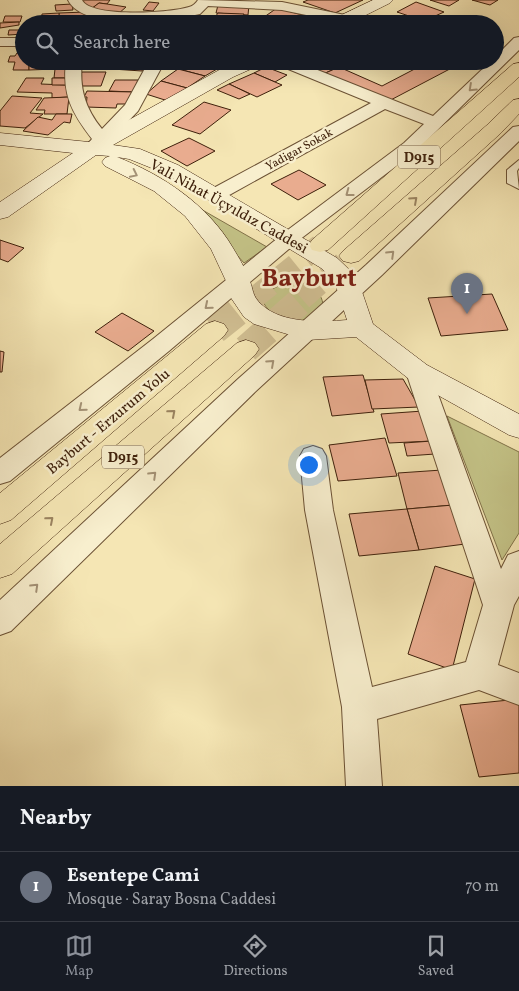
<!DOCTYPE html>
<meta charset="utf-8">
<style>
body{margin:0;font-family:Vollkorn,serif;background:#242831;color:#f1f3f6}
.you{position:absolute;left:308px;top:464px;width:18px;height:18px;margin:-12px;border:4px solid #fff;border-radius:50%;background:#1a73e8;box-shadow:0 0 0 8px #1a73e833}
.badge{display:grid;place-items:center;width:32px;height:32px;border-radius:50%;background:#8c9099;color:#fff;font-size:16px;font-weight:700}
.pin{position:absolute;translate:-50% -41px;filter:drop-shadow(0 1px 2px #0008)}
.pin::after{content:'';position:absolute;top:26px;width:18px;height:15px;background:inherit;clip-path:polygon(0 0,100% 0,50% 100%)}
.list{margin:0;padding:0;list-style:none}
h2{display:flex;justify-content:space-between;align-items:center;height:65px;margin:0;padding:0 20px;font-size:21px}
h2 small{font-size:16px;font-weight:400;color:#9ea1a6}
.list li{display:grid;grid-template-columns:32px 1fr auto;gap:15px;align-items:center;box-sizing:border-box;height:70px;padding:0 20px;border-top:1px solid #363941}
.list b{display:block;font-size:19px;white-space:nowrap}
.list p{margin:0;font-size:16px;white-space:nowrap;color:#9ea1a6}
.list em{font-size:16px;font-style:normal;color:#9ea1a6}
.icon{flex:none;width:28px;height:28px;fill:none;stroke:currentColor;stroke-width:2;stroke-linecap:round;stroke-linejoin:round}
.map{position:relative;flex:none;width:519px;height:786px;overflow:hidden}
.search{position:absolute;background:#171b24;box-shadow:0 5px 20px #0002;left:15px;right:15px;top:15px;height:55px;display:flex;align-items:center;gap:12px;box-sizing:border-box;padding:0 18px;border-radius:28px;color:#9ea1a6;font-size:19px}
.sheet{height:135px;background:#171b24}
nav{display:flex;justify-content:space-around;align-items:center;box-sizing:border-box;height:70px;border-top:1px solid #363941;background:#171b24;font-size:14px;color:#9ea1a6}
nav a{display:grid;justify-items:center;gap:2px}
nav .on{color:#8c9099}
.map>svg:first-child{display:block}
</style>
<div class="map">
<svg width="519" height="786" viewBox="0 0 519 786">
<rect width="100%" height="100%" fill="#f5e6b4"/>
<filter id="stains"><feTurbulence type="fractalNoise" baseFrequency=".004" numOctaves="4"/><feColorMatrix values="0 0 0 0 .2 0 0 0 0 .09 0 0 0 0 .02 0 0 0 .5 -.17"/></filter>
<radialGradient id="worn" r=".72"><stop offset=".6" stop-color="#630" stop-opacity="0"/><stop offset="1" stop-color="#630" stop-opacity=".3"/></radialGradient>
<g fill="#c4c387" stroke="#817249">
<path d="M192,204L267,247L244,263Z"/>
<path d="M285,283C300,282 320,285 323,304C318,308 313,315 308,318C293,327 268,316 263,301L270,290Z"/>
<path d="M447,416L519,452V533L502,560Z"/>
</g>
<g fill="#e9ac8f" stroke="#3e200b">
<path d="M81,0H110L107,4L99,3L91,9Z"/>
<path d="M308,0H363L335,13L303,2Z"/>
<path d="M430,0H459L449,6Z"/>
<path d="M472,0H498L490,5Z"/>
<path d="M149,2L159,3L153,11L143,10Z"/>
<path d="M416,2L444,12L424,21L397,12Z"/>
<path d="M99,3L107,4L126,7L118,14L91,9Z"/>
<path d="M72,4L73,10L56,11L55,5Z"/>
<path d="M218,5H249L248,15L216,13Z"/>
<path d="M277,8L306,16L293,24H265L257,22Z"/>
<path d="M86,12L88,19L59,22V13Z"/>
<path d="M59,13V24H41L42,14Z"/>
<path d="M218,13L244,14L239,24L214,23L215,20H213Z"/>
<path d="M5,16H22L20,22H3Z"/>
<path d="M198,16V24H177L178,17Z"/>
<path d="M99,19H116L123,21L101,24Z"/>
<path d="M19,22V25L0,28V23Z"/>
<path d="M9,30H24V34L8,35Z"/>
<path d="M17,53H24V61H29V70H13L15,62H8L10,56H15Z"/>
<path d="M29,61H55V64H68L67,78H54L55,69L29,70Z"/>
<path d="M109,61H147L142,71L112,69L116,62Z"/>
<path d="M185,61H191L217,69L205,76L175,68Z"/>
<path d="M191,61H222L227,63L217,69Z"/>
<path d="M300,61H326L313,67Z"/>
<path d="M326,61L339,67L321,75L308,69Z"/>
<path d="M430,61H465L385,103L321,75L339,67L382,86Z"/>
<path d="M266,67L287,75L275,82L254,73Z"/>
<path d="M178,69L205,76L187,88L161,81Z"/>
<path d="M82,72H106L101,86H76Z"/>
<path d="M254,73L282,85L257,97L229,84Z"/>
<path d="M26,78H44L41,84L67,85L68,97L52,98V93L17,92Z"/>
<path d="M52,78H65L67,85H52Z"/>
<path d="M115,80H138L133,92L109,91Z"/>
<path d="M161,81L187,88L168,101L146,94Z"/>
<path d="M229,84L250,94L239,99L217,90Z"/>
<path d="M87,91L135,92L131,104H117L116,108L86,107L87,97H84Z"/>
<path d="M12,96L42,98L30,113L43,114L25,128L0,126V111Z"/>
<path d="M69,97L67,114H44L45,110H36L44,98Z"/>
<path d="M204,102L231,110L200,134L172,125Z"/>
<path d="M56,114H72L70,123L64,122L48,135L23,131L38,117L52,120Z"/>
<path d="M189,138L215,151L187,166L161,151Z"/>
<path d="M299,170L326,185L298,200L271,184Z"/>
<path d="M0,240L24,248L8,262L0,259Z"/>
<path d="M492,294L508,330L441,336L428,298Z"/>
<path d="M122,313L154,331L128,351L95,332Z"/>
<path d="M0,351L4,352L2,372H0Z"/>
<path d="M363,375L374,412L332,416L323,377Z"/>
<path d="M403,379L419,407L372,409L365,380Z"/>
<path d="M423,411L432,441L389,443L381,414Z"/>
<path d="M385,438L397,476L338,481L329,445Z"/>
<path d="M432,441L435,454L407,456L404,443Z"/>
<path d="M442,470L453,505L407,509L398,473Z"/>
<path d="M453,505L465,544L419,550L407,509Z"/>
<path d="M407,509L419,550L359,556L349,514Z"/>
<path d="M435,566L475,579L452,670L408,654Z"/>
<path d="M519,699V773L479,777L460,705Z"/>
</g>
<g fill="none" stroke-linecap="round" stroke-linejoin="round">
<g stroke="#d0be92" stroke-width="22" stroke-dasharray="22 11" stroke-linecap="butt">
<path d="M253,299L320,245"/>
<path d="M302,299L351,256"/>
</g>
<g stroke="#d0be92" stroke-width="28" stroke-dasharray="28 14" stroke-linecap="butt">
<path d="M215,330L255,298"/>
<path d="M246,349L304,298"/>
</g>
<defs>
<path id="lane" d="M519,160V168L517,171L519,189L507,183V170Z"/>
<g id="street">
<path d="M68,0H82C91,18 171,13 189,7C193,6 196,3 198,0L282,2L345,15L350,16L352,19L350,22L345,23L282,10L208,6L200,14L195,15C165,18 84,32 68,0Z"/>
<path d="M519,37V50L416,151L303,237L169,351L10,481L0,484V458L153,339L289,229L404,143L424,124L385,109L222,199L215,201L208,199L205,195L208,191L371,103L276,64L273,61H295L433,116L491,61H495V57L514,38Z"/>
<rect x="0" y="38" width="24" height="8"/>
<path d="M66,61H82C79,88 85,108 102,129L125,105L149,61H165L138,111L98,153L92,154L86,153L83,149L92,139C72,113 62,95 66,61Z"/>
<path d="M519,126V141L382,275L256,391L11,631L0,635V600L238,379L366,265L513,127Z"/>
<path d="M418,363L427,366L430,372L501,569L508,555L519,551V596L514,605L498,665L519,673V705L479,690L377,719L382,786H346L342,707L305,510L300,456L304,449L313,446L322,449L326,456L333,510L372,687L466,662L483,605L406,372L409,366Z"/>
</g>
<g id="secondary">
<path d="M373,0H393L390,3L348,24H327L329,21Z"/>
<path d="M239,61H262L260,65L233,77L113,145L140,149L178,165L337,258L357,277L373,324L427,365L519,414V438L509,435L409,379L356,337L307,340L254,324L244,317L227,292L226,281L211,249L185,216L154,191L105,166L102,162L105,158L110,156L96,155L8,217L0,219V202L73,153L0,145V133L89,142L221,69ZM117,157L129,159L164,173L321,268L334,280L347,320C321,322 283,324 262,305C251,295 254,290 249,279C245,268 239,258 233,248C208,205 163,175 117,157Z"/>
</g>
<g id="highway">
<path d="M519,63V77L328,250L320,252L312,250L309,245L312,240L513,64Z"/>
<path d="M519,99V114L501,133L359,261L351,263L343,261L339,256L343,251L487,125L513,100Z"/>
<path d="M215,321L224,324L228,330L224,336L11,520L0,524V493L206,324Z"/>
<path d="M246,340L255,343L259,349L255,355L12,574L0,578V544L237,343Z"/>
</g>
</defs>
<use href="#lane" stroke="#6c5235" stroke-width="2"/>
<use href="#street" stroke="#6c5235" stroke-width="2"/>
<use href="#secondary" stroke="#3e200b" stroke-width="1"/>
<use href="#highway" stroke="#3e200b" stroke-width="1"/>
<use href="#lane" fill="#f8efce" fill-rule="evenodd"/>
<use href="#street" fill="#f8efce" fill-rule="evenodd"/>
<use href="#secondary" fill="#f8efce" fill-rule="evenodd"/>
<use href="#highway" fill="#f5e6b4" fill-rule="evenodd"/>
</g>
<defs><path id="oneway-chevron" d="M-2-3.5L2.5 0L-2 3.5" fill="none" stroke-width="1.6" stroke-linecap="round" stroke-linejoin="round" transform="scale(1.25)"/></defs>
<g stroke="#a49276">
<use href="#oneway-chevron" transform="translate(472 88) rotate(137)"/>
<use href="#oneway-chevron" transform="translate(134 174) rotate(26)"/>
<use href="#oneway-chevron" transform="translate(349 193) rotate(143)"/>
<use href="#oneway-chevron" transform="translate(391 254) rotate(-44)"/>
<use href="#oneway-chevron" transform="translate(208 306) rotate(140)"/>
<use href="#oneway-chevron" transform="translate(271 363) rotate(-42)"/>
<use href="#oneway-chevron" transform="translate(82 408) rotate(141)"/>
<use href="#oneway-chevron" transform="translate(153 475) rotate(-44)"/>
<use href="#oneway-chevron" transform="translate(35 587) rotate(-44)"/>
</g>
<g stroke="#9a8360">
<use href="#oneway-chevron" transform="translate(414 200) rotate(-42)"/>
<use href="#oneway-chevron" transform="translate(172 413) rotate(-41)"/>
<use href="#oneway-chevron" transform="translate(50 520) rotate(-41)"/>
</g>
<g text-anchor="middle" stroke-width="5" stroke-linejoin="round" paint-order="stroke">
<g font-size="12" fill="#3e200b" stroke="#f8efce">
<text transform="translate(299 149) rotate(-29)" y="4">Yadigar Sokak</text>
</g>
<g fill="#f8efce" stroke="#765e46" stroke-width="1">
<rect x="398" y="145.5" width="42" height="23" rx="4"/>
<rect x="102" y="445.5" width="42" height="23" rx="4"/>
</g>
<g font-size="14" font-weight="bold" fill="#3e200b">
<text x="419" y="162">D915</text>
<text x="123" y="462">D915</text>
</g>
<g font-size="15" fill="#3e200b" stroke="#f8efce">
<text transform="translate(229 206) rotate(29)" y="5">Vali Nihat Üçyıldız Caddesi</text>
<text transform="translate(108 421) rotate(-40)" y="5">Bayburt - Erzurum Yolu</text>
</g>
<g font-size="25" font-weight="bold" fill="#7a1f14" stroke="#f8efce">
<text x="309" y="286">Bayburt</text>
</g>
</g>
<rect width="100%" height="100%" filter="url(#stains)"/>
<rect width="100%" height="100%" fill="url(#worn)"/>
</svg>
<div class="you"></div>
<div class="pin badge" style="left:467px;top:314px;background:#6b7280">1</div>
<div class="search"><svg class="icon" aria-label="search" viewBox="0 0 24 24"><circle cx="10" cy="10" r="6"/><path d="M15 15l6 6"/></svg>Search here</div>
</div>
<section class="sheet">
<h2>Nearby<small></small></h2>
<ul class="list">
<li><span class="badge" style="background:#6b7280">1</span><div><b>Esentepe Cami</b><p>Mosque · Saray Bosna Caddesi</p></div><em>70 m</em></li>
</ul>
</section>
<nav>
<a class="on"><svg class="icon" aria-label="map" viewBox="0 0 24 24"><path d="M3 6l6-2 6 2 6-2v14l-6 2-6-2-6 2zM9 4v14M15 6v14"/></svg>Map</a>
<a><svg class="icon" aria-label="directions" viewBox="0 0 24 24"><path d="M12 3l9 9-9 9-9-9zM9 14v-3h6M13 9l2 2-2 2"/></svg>Directions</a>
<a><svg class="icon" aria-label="saved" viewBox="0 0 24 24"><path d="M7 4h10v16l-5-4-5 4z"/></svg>Saved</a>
</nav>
